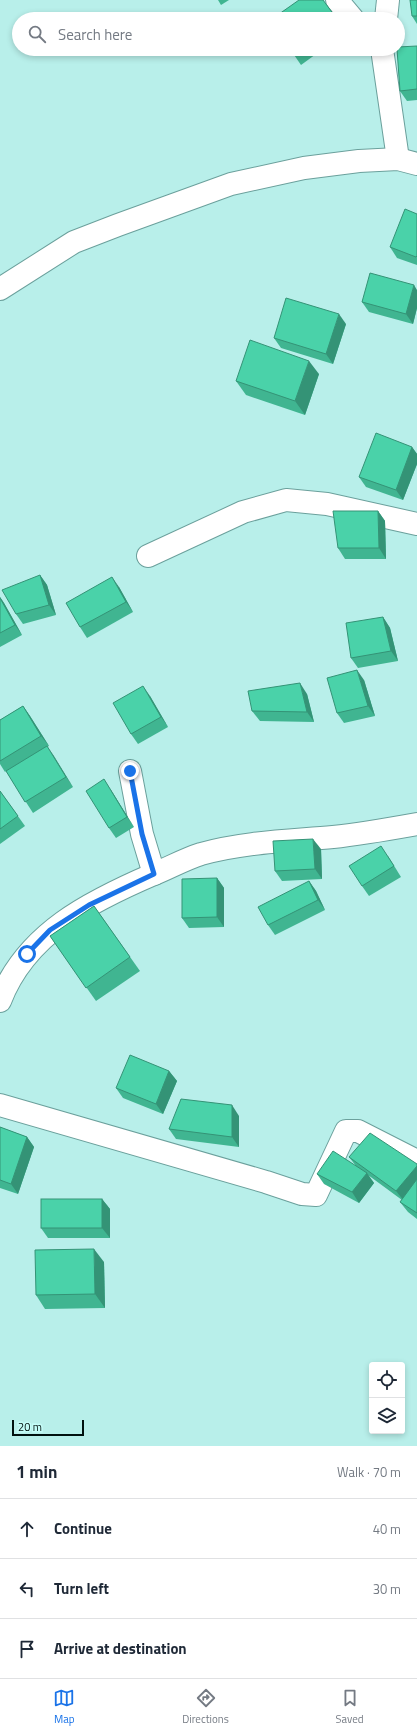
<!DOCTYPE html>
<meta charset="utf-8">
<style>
body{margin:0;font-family:"Titillium Web",sans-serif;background:#f6f6f7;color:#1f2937}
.controls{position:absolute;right:12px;bottom:12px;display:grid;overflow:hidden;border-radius:4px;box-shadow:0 2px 6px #0003}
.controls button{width:36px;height:36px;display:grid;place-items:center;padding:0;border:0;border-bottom:1px solid #e0e1e3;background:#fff;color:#1f2937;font:20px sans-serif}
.scale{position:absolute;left:12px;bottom:10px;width:72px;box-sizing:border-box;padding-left:4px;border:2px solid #00110f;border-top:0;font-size:11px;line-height:14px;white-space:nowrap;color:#00110f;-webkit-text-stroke:3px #c5fdf8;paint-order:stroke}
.stop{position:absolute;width:12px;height:12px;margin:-9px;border:3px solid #1a73e8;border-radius:50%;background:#fff}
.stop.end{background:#1a73e8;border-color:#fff;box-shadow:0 1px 4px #0008}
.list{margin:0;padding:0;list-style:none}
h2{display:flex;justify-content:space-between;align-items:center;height:52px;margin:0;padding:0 16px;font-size:17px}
h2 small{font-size:13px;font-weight:400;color:#747a83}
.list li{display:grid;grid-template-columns:26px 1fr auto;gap:12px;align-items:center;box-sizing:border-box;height:60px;padding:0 16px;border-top:1px solid #e0e1e3}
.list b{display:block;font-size:15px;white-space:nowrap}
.list em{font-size:13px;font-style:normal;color:#747a83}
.icon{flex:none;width:22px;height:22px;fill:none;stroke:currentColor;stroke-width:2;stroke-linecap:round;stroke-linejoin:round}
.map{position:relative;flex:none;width:417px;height:1446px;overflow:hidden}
.search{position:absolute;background:#fff;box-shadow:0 2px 6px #0003;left:12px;right:12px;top:12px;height:44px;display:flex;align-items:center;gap:10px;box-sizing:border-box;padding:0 14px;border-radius:22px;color:#747a83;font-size:15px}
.sheet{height:232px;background:#fff}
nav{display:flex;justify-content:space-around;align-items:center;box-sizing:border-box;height:56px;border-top:1px solid #e0e1e3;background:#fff;font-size:11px;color:#747a83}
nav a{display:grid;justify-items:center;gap:2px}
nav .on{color:#1a73e8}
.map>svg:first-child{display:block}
</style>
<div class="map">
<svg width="417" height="1446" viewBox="0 0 417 1446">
<rect width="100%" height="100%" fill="#b8efea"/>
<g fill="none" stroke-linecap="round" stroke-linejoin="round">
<defs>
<g id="minor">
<path d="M337,0L353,19"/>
<path d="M386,19L388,0"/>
<path d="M382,49L398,159"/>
<path d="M148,556L243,512L286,500L327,504L417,524"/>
<path d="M130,771L142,834L154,874"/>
<path d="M0,1001C26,933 91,901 154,874C169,868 185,859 201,854C244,842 289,841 333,837C361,834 389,829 417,824"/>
<path d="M0,1105L266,1182L302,1194L316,1195L346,1131H358L417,1161"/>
</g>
<path id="tertiary" d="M0,289L74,242L118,225L231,184L304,168L359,161L398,159L417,164"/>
</defs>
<use href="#minor" stroke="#6ba09c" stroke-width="24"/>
<use href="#tertiary" stroke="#6ba09c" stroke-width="24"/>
<use href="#minor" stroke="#fff" stroke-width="22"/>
<use href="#tertiary" stroke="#fff" stroke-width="22"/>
</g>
<g fill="#40b591">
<path d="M218,0H229L221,5Z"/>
<path d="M417,0V24L412,16Z"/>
<path d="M417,46V100L407,101L400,91Z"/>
<path d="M290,49H323L301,65Z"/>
<path d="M417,214V265L397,258L390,247Z"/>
<path d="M417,290V308L413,324L369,312L362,302Z"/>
<path d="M346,324L333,364L281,348L274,338Z"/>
<path d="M319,374L305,415L246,395L236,381Z"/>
<path d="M412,447L417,454V464L403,500L366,487L359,477Z"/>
<path d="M378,511L385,521L386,559H345L338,548Z"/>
<path d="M40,575L47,585L56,615L23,624L16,614Z"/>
<path d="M119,587L133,612L87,638L80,627Z"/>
<path d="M0,597L4,603L22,635L0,647Z"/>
<path d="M383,617L390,628L398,661L358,668L351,658Z"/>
<path d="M364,680L375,716L344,723L337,713Z"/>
<path d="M307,694L314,722L260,721L252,711Z"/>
<path d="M150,696L168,727L138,744L131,734Z"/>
<path d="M23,706L30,716L49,746L47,747L73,787L33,813L6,771L5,772L0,764V720Z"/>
<path d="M111,790L134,827L116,838L109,828Z"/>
<path d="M0,791L25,826L0,844Z"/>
<path d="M321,849L322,879L282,881L275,871Z"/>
<path d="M388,856L401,877L369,896L362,886Z"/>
<path d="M217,878L224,888V927L189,928L182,918Z"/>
<path d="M309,881L316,891L325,910L275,935L268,925Z"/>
<path d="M94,906L140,971L96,1001L50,936Z"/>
<path d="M169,1071L177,1081L163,1114L123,1098L116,1088Z"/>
<path d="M239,1116V1147L176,1139L169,1129Z"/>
<path d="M0,1127L27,1137L34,1147L18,1194L0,1188Z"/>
<path d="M349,1157L417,1164V1219L408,1212L400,1202L402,1200L368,1175L374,1183L359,1203L324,1184L317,1174L356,1166Z"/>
<path d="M102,1199L110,1209V1238H48L41,1228Z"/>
<path d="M104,1262L105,1308L45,1309L36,1295Z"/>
</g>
<g fill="#349376">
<path d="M414,285L417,290V308L413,324L406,314Z"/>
<path d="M339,314L346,324L333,364L326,354Z"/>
<path d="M309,361L319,374L305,415L295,401Z"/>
<path d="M412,447L417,454V464L403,500L396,490Z"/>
<path d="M378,511L385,521L386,559L379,548Z"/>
<path d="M40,575L47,585L56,615L49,605Z"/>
<path d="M112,577L119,587L133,612L126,602Z"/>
<path d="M0,597L4,603L22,635L15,625L0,598Z"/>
<path d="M383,617L390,628L398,661L391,651Z"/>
<path d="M357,670L364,680L375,716L368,706Z"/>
<path d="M300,683L307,694L314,722L307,712Z"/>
<path d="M143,686L150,696L168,727L161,717Z"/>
<path d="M23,706L30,716L49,746L41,736Z"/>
<path d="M47,746L54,756L73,787L66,777Z"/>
<path d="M104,779L111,790L134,827L127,817Z"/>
<path d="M313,839L321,849L322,879L315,869Z"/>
<path d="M217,878L224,888V927L217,917Z"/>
<path d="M309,881L316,891L325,910L318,900Z"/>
<path d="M169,1071L177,1081L163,1114L156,1104Z"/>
<path d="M232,1105L239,1116V1147L232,1137Z"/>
<path d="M27,1137L34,1147L18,1194L11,1184Z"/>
<path d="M417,1166V1185L404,1201L396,1191Z"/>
<path d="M367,1173L374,1183L359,1203L352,1192Z"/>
<path d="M102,1199L110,1209V1238L102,1228Z"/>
<path d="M94,1249L104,1262L105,1308L95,1294Z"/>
</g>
<g fill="#4ad2a9" stroke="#349376">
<path d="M299,0H323L337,19H272Z"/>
<path d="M410,0H417V16H412Z"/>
<path d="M417,46V89L400,91L397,49H398V47Z"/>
<path d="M290,49H301L294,54Z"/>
<path d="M405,209L417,214V256L416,257L390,247Z"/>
<path d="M370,273L414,285L406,314L362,302Z"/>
<path d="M286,298L339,314L326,354L274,338Z"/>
<path d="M250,340L309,361L295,401L236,381Z"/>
<path d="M376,433L412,447L396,490L359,477Z"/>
<path d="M333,511H378L379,548H338Z"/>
<path d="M40,575L49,605L16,614L2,590Z"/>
<path d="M112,577L126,602L80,627L66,603Z"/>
<path d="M0,598L15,625L0,633Z"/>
<path d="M383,617L391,651L351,658L346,623Z"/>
<path d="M357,670L368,706L337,713L327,678Z"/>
<path d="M300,683L307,712L252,711L248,691Z"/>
<path d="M143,686L161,717L131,734L113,703Z"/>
<path d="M23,706L41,736L0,761V720Z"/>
<path d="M47,746L66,777L25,802L6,771Z"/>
<path d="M104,779L127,817L109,828L86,791Z"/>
<path d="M0,791L18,816L0,829Z"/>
<path d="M313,839L315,869L275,871L273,841Z"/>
<path d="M381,846L394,866L362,886L349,866Z"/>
<path d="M217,878V917L182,918V879Z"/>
<path d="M309,881L318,900L268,925L258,907Z"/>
<path d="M94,906L130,957L86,988L50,936Z"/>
<path d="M130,1055L169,1071L156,1104L116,1088Z"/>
<path d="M181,1099L232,1105V1137L169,1129Z"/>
<path d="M0,1127L27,1137L11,1184L0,1180Z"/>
<path d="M370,1133L417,1164V1166L396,1191L349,1157Z"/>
<path d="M333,1151L367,1173L352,1192L317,1174Z"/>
<path d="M417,1179V1213L400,1202Z"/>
<rect x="41" y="1199" width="61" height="29"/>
<path d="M94,1249L95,1294L36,1295L35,1250Z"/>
</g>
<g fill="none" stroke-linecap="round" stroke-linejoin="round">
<path stroke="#1a73e8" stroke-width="5" d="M27,954L50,930L89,905L154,874L142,834L130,771"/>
</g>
</svg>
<div class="controls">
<button><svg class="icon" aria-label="locate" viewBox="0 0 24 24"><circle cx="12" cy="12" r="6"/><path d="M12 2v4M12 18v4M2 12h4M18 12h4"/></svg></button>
<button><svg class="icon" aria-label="layers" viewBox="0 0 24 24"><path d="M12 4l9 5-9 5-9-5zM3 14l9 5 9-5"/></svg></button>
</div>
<div class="scale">20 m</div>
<div class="stop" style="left:27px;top:954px"></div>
<div class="stop end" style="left:130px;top:771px"></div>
<div class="search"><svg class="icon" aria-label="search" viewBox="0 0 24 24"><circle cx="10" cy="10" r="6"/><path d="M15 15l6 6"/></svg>Search here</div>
</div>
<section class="sheet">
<h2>1 min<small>Walk · 70 m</small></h2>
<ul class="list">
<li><svg class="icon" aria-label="ahead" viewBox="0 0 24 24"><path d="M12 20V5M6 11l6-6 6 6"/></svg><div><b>Continue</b></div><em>40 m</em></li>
<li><svg class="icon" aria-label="left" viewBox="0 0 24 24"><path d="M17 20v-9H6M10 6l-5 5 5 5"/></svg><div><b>Turn left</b></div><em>30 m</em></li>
<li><svg class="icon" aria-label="arrive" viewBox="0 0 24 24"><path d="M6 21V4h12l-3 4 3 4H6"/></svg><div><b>Arrive at destination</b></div></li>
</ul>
</section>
<nav>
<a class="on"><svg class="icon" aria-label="map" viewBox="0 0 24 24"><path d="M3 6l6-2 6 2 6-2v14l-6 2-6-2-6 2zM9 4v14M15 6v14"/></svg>Map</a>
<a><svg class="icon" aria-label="directions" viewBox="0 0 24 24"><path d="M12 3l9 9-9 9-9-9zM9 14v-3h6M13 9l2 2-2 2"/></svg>Directions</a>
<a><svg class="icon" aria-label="saved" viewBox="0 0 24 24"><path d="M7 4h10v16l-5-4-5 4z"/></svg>Saved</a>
</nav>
